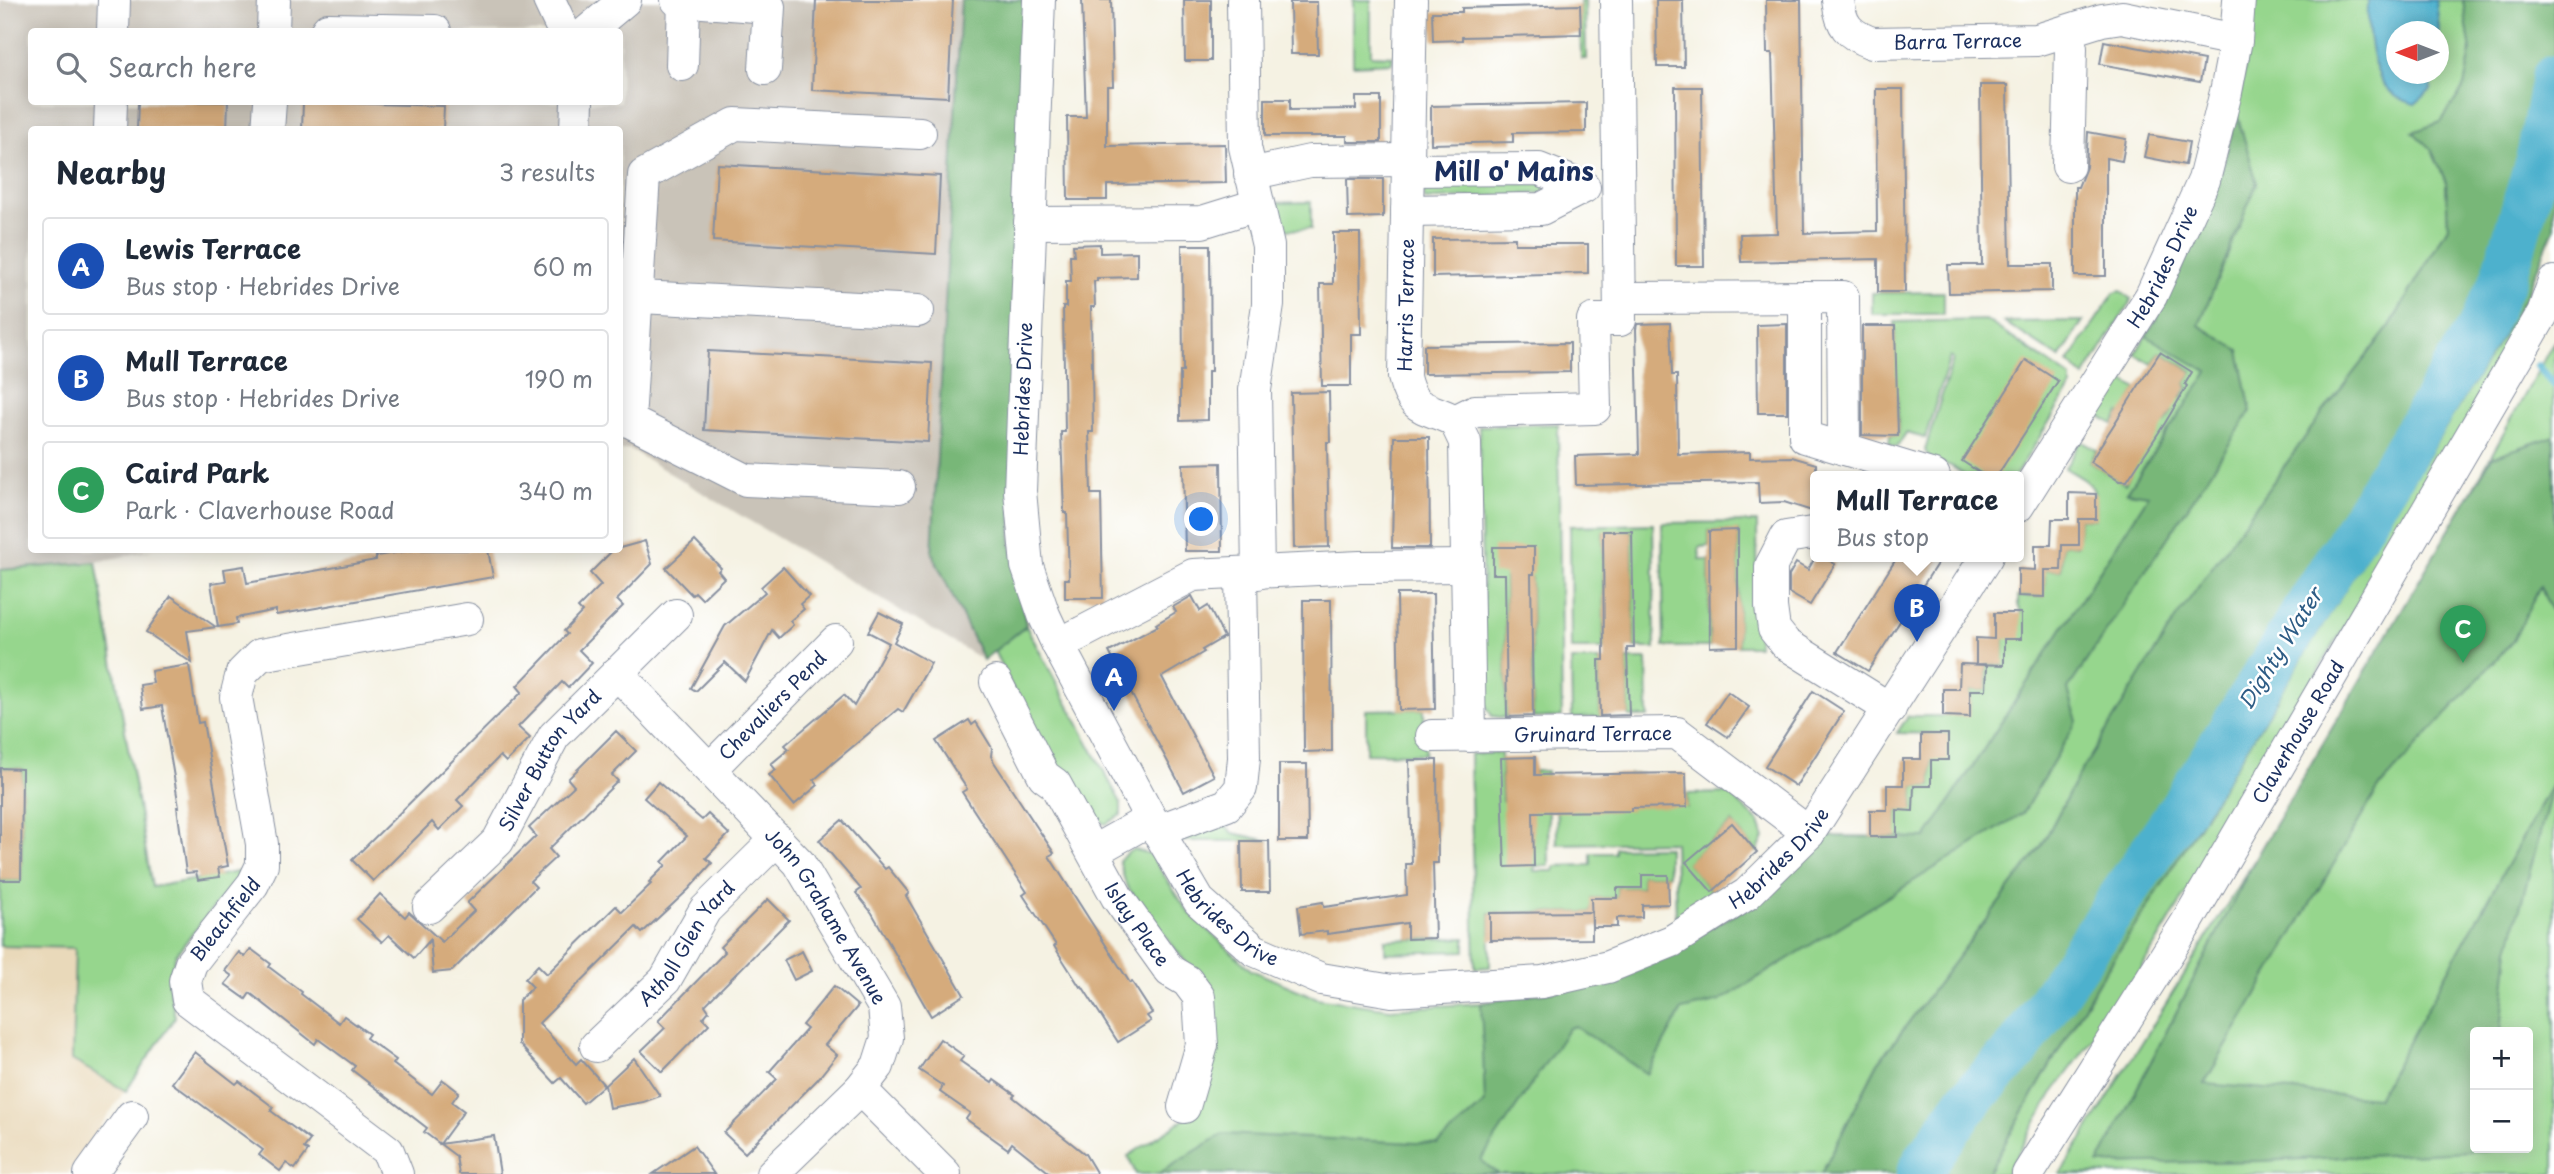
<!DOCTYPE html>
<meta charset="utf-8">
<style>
body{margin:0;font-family:"Playpen Sans",sans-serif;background:#f6f6f7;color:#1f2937}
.controls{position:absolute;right:21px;bottom:21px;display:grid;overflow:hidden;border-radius:7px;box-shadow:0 4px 18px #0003}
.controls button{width:63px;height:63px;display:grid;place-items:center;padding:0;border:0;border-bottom:2px solid #e0e1e3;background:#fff;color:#1f2937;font:35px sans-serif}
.compass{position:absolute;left:2386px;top:21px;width:63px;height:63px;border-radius:50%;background:#fff;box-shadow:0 4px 18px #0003;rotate:270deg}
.you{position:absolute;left:1202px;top:520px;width:24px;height:24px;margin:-18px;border:5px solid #fff;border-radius:50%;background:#1a73e8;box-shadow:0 0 0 10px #1a73e833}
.badge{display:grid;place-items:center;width:46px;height:46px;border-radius:50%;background:#c8321e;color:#fff;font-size:23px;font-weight:700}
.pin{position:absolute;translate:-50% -58px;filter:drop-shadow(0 2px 4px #0008)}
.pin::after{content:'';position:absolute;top:37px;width:24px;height:21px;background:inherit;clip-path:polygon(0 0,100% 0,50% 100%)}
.popup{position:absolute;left:1810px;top:471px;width:214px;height:91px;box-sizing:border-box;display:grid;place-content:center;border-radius:7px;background:#fff;filter:drop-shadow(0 2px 5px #0005);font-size:23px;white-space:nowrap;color:#747a83}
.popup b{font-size:26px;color:#1f2937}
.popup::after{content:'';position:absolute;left:50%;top:100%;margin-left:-14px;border:14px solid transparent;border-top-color:#fff}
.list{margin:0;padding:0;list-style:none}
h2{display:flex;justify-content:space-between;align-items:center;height:91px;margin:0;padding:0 28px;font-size:30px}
h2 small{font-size:23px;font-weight:400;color:#747a83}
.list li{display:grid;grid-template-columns:46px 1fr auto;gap:21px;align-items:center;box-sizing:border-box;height:98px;margin:0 14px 14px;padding:0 14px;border:2px solid #e0e1e3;border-radius:7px}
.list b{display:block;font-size:26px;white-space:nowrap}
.list p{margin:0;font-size:23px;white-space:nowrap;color:#747a83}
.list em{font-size:23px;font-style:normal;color:#747a83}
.icon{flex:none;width:38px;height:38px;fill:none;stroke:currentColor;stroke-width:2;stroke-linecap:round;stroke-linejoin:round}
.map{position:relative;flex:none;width:2554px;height:1174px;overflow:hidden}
.search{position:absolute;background:#fff;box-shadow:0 4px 18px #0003;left:28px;top:28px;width:595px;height:77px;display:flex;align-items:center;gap:18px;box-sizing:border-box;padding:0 24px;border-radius:7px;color:#747a83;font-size:26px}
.panel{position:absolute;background:#fff;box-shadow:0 4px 18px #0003;left:28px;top:126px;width:595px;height:427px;border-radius:7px}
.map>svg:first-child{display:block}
</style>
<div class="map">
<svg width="2554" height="1174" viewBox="0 0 2554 1174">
<rect width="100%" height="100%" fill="#fff"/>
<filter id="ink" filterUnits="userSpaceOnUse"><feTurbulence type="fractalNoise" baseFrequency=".0143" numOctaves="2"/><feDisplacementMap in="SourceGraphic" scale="14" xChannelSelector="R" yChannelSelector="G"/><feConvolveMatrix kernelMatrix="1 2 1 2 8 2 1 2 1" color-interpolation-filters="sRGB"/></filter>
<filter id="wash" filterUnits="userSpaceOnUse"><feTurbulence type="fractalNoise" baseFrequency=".00686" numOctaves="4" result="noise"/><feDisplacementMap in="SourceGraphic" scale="28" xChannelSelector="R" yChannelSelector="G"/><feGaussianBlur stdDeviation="1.57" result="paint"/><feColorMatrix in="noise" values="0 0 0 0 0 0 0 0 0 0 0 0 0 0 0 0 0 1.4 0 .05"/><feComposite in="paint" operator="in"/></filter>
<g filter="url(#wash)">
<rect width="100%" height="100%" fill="#f5f2e3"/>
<path fill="#e9d9ba" d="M96,562L175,1017L68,1174H0V570Z"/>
<path fill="#c9c3b8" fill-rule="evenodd" d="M0,0H1039L1020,491L1044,615L1026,626L983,660L629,449L620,451V130H32V550H153L96,562L0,570ZM32,32H620V102H32Z"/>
<g fill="#96d68d" stroke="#588276" stroke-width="2" fill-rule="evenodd">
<path d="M1353,0H1371V55L1393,56L1392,63L1353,65Z"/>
<path d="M1580,0H1585L1586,59H1581Z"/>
<path d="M2256,0H2463L2471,51L2464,87L2441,122L2432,149L2446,182L2448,227L2390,326L2323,412L2267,492L2076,780L2041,847L1878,1063L1821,1174H1136L1128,1156L1189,1116L1204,986L1126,885L1119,860L1133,849L1150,854L1187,910L1251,970L1317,998L1390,1009L1481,1003L1612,981L1757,902L1829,836L1896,837L1897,810H1913L1914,786H1931V760L1948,734L1897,733L1908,716H1969L1970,690H1986L1987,665H2003L2004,639L2021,613L2018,605V596L2044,597L2045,570H2061L2062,545H2078L2079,519H2095C2096,483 2095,486 2065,468L2081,441L2097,450L2090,462L2125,484L2152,433L2120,413L2113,424L2098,415L2121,379L2137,389L2130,401L2165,423L2172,412L2169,409L2177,396L2181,398L2188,387L2185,384L2192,371L2160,352L2152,364L2135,354L2165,304L2216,190L2237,114ZM2396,32H2438V74H2396Z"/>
<path d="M1424,180L1545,184V193L1424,200Z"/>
<path d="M1311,202V229L1276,230L1271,203Z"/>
<path d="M2121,291L2132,299L2084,377L2068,362L2114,293Z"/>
<path d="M1944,292V314H1872V293Z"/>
<path d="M2525,299L2531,300L2503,360L2125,996L2052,1094L2006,1174H1987L2099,981L2158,891Z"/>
<path d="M1986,320L2071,378V387L2015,476H1966L1951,466L1930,459L1925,450L1953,359L1950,357L1925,438L1906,433L1897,447L1889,445L1890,436L1898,435L1897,395H1895V322Z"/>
<path d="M2083,321L2060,358L2004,322Z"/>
<path d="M2554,341V1174H2060C2231,901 2401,626 2554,341ZM2475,1032H2528V1148H2475Z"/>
<path d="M1558,424L1562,717L1533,718L1531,577L1505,578L1507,718L1492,716L1485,704L1479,426Z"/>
<path d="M1757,522L1758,646H1738V531H1709V546L1699,547L1700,560H1709L1710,647H1664L1662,523Z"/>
<path d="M1653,524L1655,648H1634L1632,531L1603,532L1604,649H1571L1570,526Z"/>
<path d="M96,562L152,887L243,871L176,954L168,981L175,1017L126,1091L72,1060L75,948L0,946V880H21L22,769L0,768V570Z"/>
<path d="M1026,626L1121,803V815L1106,824L1094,820L1069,771L1056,777L994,651Z"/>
<path d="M1627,659H1647L1648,717H1629Z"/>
<path d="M1571,660H1599L1600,717L1572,718Z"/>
<path d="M1424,709L1425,754L1366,753V710Z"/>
<path d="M1501,753L1502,801H1535V771H1547L1549,866H1535L1534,871H1554L1555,866L1591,865V853H1615V848L1668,847V875H1642V888H1617V898H1592V912L1490,913V967L1475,968L1470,754Z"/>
<path d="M1630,774H1641L1687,807V794L1728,793L1759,822L1764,838L1757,852L1732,823L1687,862L1712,892L1676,920L1674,842L1557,844L1556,775L1630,810Z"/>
<path d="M1220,820L1233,833L1269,841H1183L1179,834Z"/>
<path d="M1465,938V951L1385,953V940Z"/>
</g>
<g fill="#78b778" stroke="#4a736b" stroke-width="2">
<path d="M961,0H1026L1011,542L1026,626L983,660L932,553Z"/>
<path d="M2463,0H2554V228L2525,299L2158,891L2099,981L1987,1174H1821L1878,1063L2041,847L2076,780L2176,618L2323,412L2390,326L2448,227L2446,182L2431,149L2413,132L2441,122L2464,87L2471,51Z"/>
<path d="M2237,114L2257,183L2199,325L2239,350L2251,411L2068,689L2077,721L2023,813L1720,1001L1682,1010L1647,1074L1575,1026L1569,1028L1481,1160L1498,1174H1158L1223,1134L1438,1144L1485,1103L1481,1003L1612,981L1757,902L1829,836L1926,838L2149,495L2127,492L2208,372L2146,336L2165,304L2216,190Z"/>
<path d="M2554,436V618L2540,586L2513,641L2378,789L2204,1084L2377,1098L2554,781L2509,949L2501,1032H2475V1148H2491V1150L2262,1161L2098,1164L2260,850L2492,457Z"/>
</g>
<path fill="#4eb1cd" stroke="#347096" stroke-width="2" d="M2368,0H2436L2440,39L2439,48L2438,32H2396V74H2434L2431,90L2415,104C2409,102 2400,100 2394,95C2370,77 2367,27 2368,0Z"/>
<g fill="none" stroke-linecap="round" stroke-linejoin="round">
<g stroke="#4eb1cd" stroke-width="8">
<path d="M2481,326L2493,334"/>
<path d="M2538,366L2554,384"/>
</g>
<path stroke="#4eb1cd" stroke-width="46" d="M1919,1174L1926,1161L1969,1100L2018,1049L2181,809L2371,506L2481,326L2504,277L2540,153L2554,78"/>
</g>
<g id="blocks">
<g fill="#d5ab7b">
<path d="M816,0H953L948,97L812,90Z"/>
<path d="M1082,0H1111L1113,86H1107V146L1225,144L1226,183L1107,185V200H1068L1067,117H1086Z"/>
<path d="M1184,0H1211V61H1185Z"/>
<path d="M1656,0H1683L1684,67H1657Z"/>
<path d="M1766,0H1801L1804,233L1877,231L1876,89H1903L1905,292H1878V259L1741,262L1740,234L1777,233L1772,53H1767Z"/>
<path d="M1290,2H1317L1318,54H1291Z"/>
<path d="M1580,5L1581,34L1462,37V40L1433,41L1432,12H1462V8Z"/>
<path d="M2104,41L2204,60L2200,82L2100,64Z"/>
<path d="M1980,85H2007L2010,264H2052V291L1949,293L1948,265H1982Z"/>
<path d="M1675,87H1702L1704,266H1676Z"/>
<path d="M1356,97H1381V142H1347V136H1265V99H1290V110L1356,109Z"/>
<path d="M138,102H228L227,130H137Z"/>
<path d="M303,102L444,106L443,130H302Z"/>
<path d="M1586,103V132L1513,133V142L1431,144V106Z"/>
<path d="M2088,132L2126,139L2122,161L2106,158V276H2075V187H2078L2086,167Z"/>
<path d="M2149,135L2189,142L2185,165L2144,157Z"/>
<path d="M717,164L940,176L936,254L713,241Z"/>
<path d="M1347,179H1383V217L1348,218Z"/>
<path d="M1333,233H1360L1361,334H1351V386H1322L1320,284H1333Z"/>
<path d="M1515,238V244H1588V273L1433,277V239Z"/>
<path d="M1100,244V253L1137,252V277L1097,278V281H1094L1095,307H1091L1093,432H1089L1090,457L1091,494H1101L1103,598H1065V579H1069L1067,513H1064L1061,432H1065L1063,307H1066V281H1071L1070,255H1074L1073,245Z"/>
<path d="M1182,245H1210L1211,371H1208V420L1180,421V372H1183Z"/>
<path d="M1670,323L1672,375H1677L1678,454L1750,452V458L1792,457L1816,464V497L1812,511L1784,502L1759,503L1758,482L1576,485L1575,456L1639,454L1636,329L1637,324Z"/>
<path d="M1787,324V413H1758L1757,325Z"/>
<path d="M1862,326H1895L1898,436L1862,435Z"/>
<path d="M1570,343V372L1424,374V345Z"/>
<path d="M708,351L932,363L928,442L704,430Z"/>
<path d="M2160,352L2192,372L2185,384L2187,386L2165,423L2127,481H2119L2090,462Z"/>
<path d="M2026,360L2058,381L1997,476H1985L1962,461Z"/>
<path d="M1329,392L1330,442H1327L1329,547L1294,548L1291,393Z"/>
<path d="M1394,437H1429L1430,548H1392Z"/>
<path d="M1221,463L1222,551H1185L1183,464Z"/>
<path d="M2069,493L2096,494V519H2079V545H2062L2061,570H2045V597L2018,596V569L2035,570V545H2051L2052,519H2069Z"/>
<path d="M1738,530V646L1710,647L1709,531Z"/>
<path d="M1603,531H1632L1634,648H1627L1629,715L1600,716L1599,660H1604Z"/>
<path d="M645,541L652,564L617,600L623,606L579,650L592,663L568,688L562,682L518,727L530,738L506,762L500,756L457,800L463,806L439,830L432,822L373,881L352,860L522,692L517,686L567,634L564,631L582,612L578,608L601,585L590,573L613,550Z"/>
<path d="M695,541L721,568L718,571L724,578L702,599L695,592L692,595L666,568Z"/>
<path d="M1493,547H1534V574H1531L1533,716L1507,717L1505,574H1493Z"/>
<path d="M414,550H488L493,577L276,615V610L236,618L237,624L218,627L211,583L226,581L224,569L244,566L247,583L376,560V556Z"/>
<path d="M1816,556H1822L1835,564L1810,605L1789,593V575L1796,563L1808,570Z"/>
<path d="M1898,556H1942L1868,671L1837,652Z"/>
<path d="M783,567L809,596L800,604L804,609L790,621L793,625L779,638L772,630L745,681L725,662L696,691L691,688L725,626L765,592L761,587Z"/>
<path d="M1397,594H1433L1435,709L1399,710Z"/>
<path d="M171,596L216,627L187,631L192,663L146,632Z"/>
<path d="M1192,596L1200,611L1208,606L1224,637L1202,650L1204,652L1162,677L1214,776L1184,792L1109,652L1158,626L1156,624L1176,612L1173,607Z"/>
<path d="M1303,600H1331L1332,751L1304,752Z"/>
<path d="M879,612L903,624L894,642L931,663L903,712L898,709L833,763L814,780L818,785L794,805L769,775L776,770L771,764L789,749L785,745L844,695L854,706L889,643L868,632Z"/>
<path d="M1994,613H2021V639H2004V665L1976,664V638L1994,639Z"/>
<path d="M1960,664L1987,665L1986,690H1970V717L1943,716V689H1959Z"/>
<path d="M189,665L198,723L203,722L228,866L218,868L220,877L198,880L196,872L186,873L177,807H179L162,706L143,709L140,685L153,683L151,671Z"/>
<path d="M1813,691L1844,711L1796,786L1765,766Z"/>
<path d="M1728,692L1749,707L1728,737L1707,723Z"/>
<path d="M969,720L972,725L976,722L992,748L991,756L994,762L1054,853L1049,856L1130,983L1132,982L1152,1013L1147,1016L1151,1021L1118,1042L1082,986L1080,987L1054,946L1056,945L1023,895L1027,892L962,792L967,789L936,741Z"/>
<path d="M616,731L636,751L612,775L618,781L549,849L556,857L530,881L536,887L452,971L433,973L430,940L414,958L389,935L382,942L357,919L380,894L405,917L409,912L442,942L474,911L467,903L536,836L529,828L574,786L568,779Z"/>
<path d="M1921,734H1948V760H1931V786H1914L1913,811L1897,810V837H1870V810H1887V785H1903V759H1921Z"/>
<path d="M1535,757V775L1686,773L1687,807L1631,808V811L1533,812L1534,866L1505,867L1501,758Z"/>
<path d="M1409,760H1437L1438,863H1433L1435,938L1407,939V923L1327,934V931L1301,934L1298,906L1323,902L1324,907L1407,895L1406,864H1412Z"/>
<path d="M1279,764H1307L1308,841H1279Z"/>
<path d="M0,768L22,769L21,880H0Z"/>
<path d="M658,782L702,820L708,814L729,834L706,858L712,863L689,889L642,933L636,927L539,1023L576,1064L581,1059L604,1085L583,1103L561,1078L555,1083L519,1044V1000L533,987L525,979L538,965L547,974L616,906L622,912L651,884L649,882L666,865L662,862L687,836L644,798Z"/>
<path d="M842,820L885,869L888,867L909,893L906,896L964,995L931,1016L872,913L856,893L861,889L819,840Z"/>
<path d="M1732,823L1757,852L1712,892L1686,862Z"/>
<path d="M1241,841H1269L1270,892H1242Z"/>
<path d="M1642,875H1668L1669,904L1642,905V917L1617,918V927H1592L1591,898H1617V888H1642Z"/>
<path d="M768,899L789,920L705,1005L709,1011L703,1018L709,1024L662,1072L641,1051L665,1028L658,1021L725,952L720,947Z"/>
<path d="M1592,912V939L1490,940V913Z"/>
<path d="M251,949L271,964L269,967L302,992L301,994L339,1023L344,1016L369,1034L366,1038L396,1060L393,1064L432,1094L443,1080L459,1092L452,1102L464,1111L440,1144L494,1136L500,1174H459L456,1156L424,1132L427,1128L352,1070L355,1066L318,1039L315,1044L250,993L246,999L225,984L232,976L225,971L239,952L245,957Z"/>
<path d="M802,951L812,971L794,980L784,960Z"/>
<path d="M834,986L858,1006L825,1045L837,1055L817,1080L745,1153L724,1133L777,1079L769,1072L807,1029L802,1025Z"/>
<path d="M940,1039L964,1056L960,1061L992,1083L994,1080L1015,1095L1013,1097L1085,1154L1097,1174H1051L1012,1143L1008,1149L966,1119L970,1113L940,1092L943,1086L919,1070Z"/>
<path d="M195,1052L236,1084L239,1081L273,1107L271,1111L310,1140L304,1148L308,1151L295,1169L286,1163L280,1171L259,1155L263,1150L172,1083Z"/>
<path d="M634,1058L660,1096L643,1102L609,1108L605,1085Z"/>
<path d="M694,1146L714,1174H653Z"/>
</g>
</g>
</g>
<g filter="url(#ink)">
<use href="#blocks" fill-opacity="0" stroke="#8890a0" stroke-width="2"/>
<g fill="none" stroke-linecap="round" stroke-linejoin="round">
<defs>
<g id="minor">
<path d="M549,0L564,32"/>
<path d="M677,0L769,7L765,69"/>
<path id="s1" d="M1039,0L1020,491L1027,566L1044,615L1058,645L1151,819L1199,901L1254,950L1321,979L1392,991L1542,982L1608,967L1672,941L1747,894L1809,833L1987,556"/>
<path d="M1243,0L1245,147L1268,246V305L1255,390L1258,573"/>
<path d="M1411,0L1404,377C1413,414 1426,405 1455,421"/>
<path id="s2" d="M1838,0C1841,26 1848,34 1872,43L2037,40L2102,20L2122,17L2236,40"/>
<path d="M113,32L114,0"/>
<path d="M273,32L274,0"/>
<path d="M326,32L328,29L435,31"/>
<path d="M587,32L625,0"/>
<path d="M2067,32L2071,48L2068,166"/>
<path d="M682,65L684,1"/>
<path d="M110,130L111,102"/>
<path d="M268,130L270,102"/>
<path d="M576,130L577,102"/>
<path d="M1250,174L1310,161L1408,160"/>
<path d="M1407,211L1541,209L1584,187L1539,169L1408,170"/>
<path d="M1030,223L1202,222L1257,205"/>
<path d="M620,296L918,311"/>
<path d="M1805,297V437L1934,476"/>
<path d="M1620,298L1843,297L1844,449"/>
<path d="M1455,421L1475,411L1595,408L1593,320H1620L1616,0"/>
<path d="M1455,421L1465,442L1470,736"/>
<path d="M899,487L746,480L629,421L644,175L735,124L920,133"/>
<path id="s3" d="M2018,506L2151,296L2204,180L2226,92L2236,40L2239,0"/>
<path d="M1815,535L1812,533L1786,537L1771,566V607L1774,629L1786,644L1890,709"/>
<path d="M1058,645L1193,575L1360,567L1467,566"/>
<path id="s4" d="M617,673L799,863L884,1007L887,1038L878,1066L860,1089L772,1174"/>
<path id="s5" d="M996,682L1044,776L1055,784L1117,897L1170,971L1187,981L1199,997L1202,1045L1184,1107"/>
<path id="s6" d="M1432,736L1677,733L1809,833"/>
<path id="s7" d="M710,769L836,641"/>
<path d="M1157,831L1227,805L1241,788L1244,758L1241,573"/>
<path d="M1094,851L1151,819"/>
<path id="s8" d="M429,907L498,841L554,736L676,615"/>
<path id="s9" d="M596,1046L665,980L705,910L777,839"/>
<path d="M860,1089L945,1174"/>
<path d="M90,1174L132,1116"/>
<path id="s10" d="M397,1174L388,1151L188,1000L185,981L191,963L253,884L262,865V844L236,697L242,673L260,655L467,619"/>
<path id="s11" d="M2028,1174L2186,924L2519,354L2543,313L2554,282"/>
</g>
</defs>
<use href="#minor" stroke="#8890a0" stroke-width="34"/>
<use href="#minor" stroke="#fff" stroke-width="32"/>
</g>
</g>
<g text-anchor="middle" stroke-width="5" stroke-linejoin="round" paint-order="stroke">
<g font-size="19" fill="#1b2f5e" stroke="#fff">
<text dy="7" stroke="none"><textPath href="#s2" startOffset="145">Barra Terrace</textPath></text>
<text dy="7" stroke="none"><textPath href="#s3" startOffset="280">Hebrides Drive</textPath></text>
<text transform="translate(1406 305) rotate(-89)" y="7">Harris Terrace</text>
<text transform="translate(1023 389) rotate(-88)" y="7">Hebrides Drive</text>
<text dy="7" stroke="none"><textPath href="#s7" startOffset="89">Chevaliers Pend</textPath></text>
<text dy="7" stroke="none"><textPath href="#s11" startOffset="518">Claverhouse Road</textPath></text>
<text dy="7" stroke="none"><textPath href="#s6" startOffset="161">Gruinard Terrace</textPath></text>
<text dy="7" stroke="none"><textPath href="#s8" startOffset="192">Silver Button Yard</textPath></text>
<text dy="7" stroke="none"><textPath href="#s1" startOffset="1586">Hebrides Drive</textPath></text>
<text dy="7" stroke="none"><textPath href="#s1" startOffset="976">Hebrides Drive</textPath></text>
<text dy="7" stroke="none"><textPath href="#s4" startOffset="322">John Grahame Avenue</textPath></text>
<text dy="7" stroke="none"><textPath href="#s10" startOffset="369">Bleachfield</textPath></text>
<text dy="7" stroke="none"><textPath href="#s5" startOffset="282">Islay Place</textPath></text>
<text dy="7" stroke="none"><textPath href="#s9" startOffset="138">Atholl Glen Yard</textPath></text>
</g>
<g font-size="21" font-style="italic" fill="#2d5c85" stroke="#fff">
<text transform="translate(2281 649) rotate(-58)" y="7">Dighty Water</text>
</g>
<g font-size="26" font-weight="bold" fill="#1b2f5e" stroke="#fff">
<text x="1514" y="181">Mill o' Mains</text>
</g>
</g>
</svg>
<div class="controls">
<button>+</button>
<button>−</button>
</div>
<svg class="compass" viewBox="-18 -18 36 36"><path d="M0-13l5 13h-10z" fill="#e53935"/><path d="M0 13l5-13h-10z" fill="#747a83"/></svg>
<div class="you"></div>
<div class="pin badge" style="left:1114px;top:711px;background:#1a4fb4">A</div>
<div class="pin badge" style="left:1917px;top:642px;background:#1a4fb4">B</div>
<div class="popup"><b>Mull Terrace</b>Bus stop</div>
<div class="pin badge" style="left:2463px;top:663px;background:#2e9e5b">C</div>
<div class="search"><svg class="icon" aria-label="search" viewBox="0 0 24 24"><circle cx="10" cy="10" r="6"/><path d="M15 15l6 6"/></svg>Search here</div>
<section class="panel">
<h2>Nearby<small>3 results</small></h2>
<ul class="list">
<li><span class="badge" style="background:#1a4fb4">A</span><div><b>Lewis Terrace</b><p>Bus stop · Hebrides Drive</p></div><em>60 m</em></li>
<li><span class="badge" style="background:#1a4fb4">B</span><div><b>Mull Terrace</b><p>Bus stop · Hebrides Drive</p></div><em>190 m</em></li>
<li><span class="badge" style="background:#2e9e5b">C</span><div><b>Caird Park</b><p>Park · Claverhouse Road</p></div><em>340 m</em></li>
</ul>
</section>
</div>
